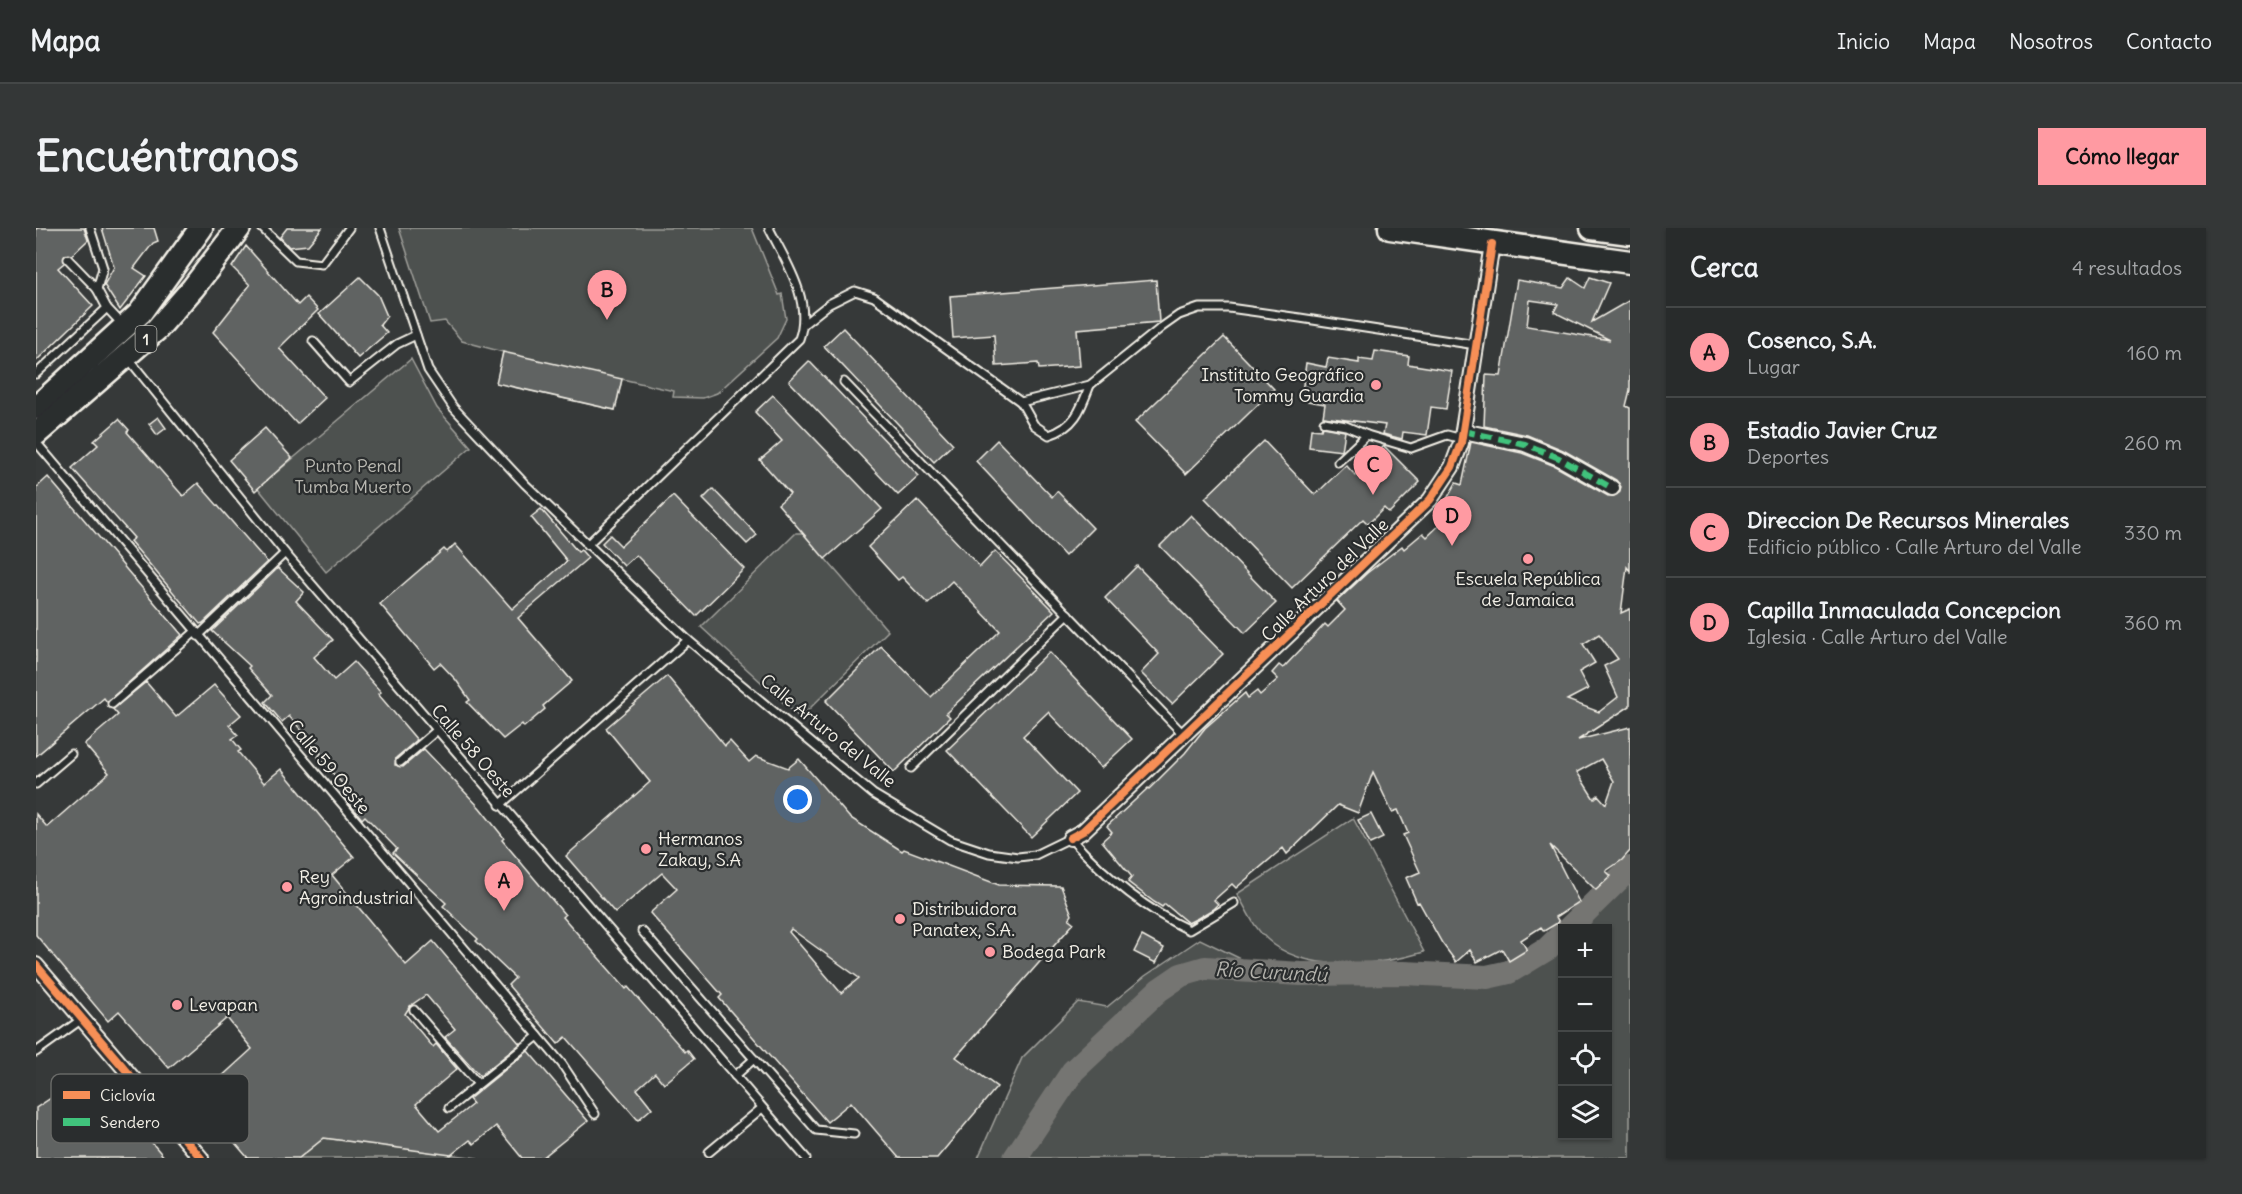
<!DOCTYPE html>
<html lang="es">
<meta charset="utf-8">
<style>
body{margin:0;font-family:Delius,sans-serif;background:#343737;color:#f1f3f6}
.controls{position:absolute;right:18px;bottom:18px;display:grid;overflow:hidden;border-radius:0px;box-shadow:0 2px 4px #0004}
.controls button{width:54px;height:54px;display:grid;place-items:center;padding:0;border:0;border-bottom:2px solid #444747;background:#282b2b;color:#f1f3f6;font:30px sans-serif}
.you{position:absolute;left:762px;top:572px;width:21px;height:21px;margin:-15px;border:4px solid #fff;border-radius:50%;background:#1a73e8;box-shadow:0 0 0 9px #1a73e833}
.badge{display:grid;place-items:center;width:39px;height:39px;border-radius:50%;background:#ff9aa2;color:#111;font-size:20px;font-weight:700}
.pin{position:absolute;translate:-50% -50px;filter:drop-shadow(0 2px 3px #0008)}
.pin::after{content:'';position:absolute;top:32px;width:21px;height:18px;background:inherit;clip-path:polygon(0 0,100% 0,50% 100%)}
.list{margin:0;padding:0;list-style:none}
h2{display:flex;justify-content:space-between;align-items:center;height:78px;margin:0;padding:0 24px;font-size:26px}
h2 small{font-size:20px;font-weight:400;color:#a5a7a9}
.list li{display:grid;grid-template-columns:39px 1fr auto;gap:18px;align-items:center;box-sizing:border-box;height:90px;padding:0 24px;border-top:2px solid #444747}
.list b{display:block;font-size:22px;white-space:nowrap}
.list p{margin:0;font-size:20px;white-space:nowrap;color:#a5a7a9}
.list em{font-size:20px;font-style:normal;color:#a5a7a9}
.icon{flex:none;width:33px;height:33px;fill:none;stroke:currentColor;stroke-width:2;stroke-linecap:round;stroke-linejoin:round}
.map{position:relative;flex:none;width:1594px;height:930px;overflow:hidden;border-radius:0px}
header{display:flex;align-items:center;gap:36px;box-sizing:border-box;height:84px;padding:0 30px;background:#282b2b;border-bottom:2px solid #444747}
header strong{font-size:28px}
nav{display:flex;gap:33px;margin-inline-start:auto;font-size:21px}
.intro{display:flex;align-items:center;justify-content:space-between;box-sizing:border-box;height:144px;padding:0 36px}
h1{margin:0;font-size:42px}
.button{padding:15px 27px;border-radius:0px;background:#ff9aa2;color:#111;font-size:21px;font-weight:700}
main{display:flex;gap:36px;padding:0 36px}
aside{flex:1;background:#282b2b;border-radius:0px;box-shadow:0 2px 4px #0004}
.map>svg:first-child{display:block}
</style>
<header>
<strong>Mapa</strong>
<nav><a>Inicio</a><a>Mapa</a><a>Nosotros</a><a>Contacto</a></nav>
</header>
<div class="intro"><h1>Encuéntranos</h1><a class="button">Cómo llegar</a></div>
<main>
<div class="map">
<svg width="1594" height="930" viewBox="0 0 1594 930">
<rect width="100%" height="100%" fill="#363939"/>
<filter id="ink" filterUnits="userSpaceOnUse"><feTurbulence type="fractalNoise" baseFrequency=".0167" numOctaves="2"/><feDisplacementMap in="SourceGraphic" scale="12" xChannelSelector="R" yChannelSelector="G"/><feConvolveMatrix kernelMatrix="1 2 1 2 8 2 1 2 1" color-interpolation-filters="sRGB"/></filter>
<g filter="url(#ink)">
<g fill="#4e514f" stroke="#a1a19c" stroke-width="1.5" fill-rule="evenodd">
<path d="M363,0H716L743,67L746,66L750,91L741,110L681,165L667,170L637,169L638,163L586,151L579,182L461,155L467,124L426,113L409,93L394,95Z"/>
<path d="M375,131L401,180L435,219L290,344L222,260Z"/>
<path d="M760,305H767L852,403L764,490L665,399Z"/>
<path d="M1317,590L1388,724C1342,738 1268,746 1231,711C1216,698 1211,681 1201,666Z"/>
<path d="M1594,632V930H942L986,830L1042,774L1071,779L1109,748L1164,711L1207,732L1274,739L1471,740L1526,699ZM1572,700V908H1526V700Z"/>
<path d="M288,910L442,930H263Z"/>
</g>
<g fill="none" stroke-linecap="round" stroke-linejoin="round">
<g stroke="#757572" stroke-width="24">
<path d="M1533,700L1594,640"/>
<path d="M979,930L1037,843L1123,762L1145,747L1169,740L1265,746L1368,745L1451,749L1473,744L1511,721L1526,706"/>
</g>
</g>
<g fill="#616362" stroke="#f4f1e8" stroke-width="1.5" fill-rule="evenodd">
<path d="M0,0H48L52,12L36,27H29L28,35L22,40L57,78L0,133Z"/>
<path d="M66,0H118L122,13L117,15L98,40L110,48L84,82L68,57L78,39Z"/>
<path d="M251,0H286L272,17L253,19L244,9Z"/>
<path d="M210,18L262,77L270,69L282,82L243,120L289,170L261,196L177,104L214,57L196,39Z"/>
<path d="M324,49L342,67L351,88L344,97L351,105L322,130L283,86Z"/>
<path d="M1554,49L1573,55L1556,94L1594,72V162L1590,178L1594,180V343L1591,339L1585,385L1594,381V478L1542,512L1594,499V623L1586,632L1570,643L1575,648L1560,662L1514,617L1543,674L1520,689L1523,694L1508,703L1505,699L1485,712L1491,722L1473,733L1466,721L1441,734L1434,722L1420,734L1406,715L1383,674L1381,675L1370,650L1384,644L1367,607L1372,605L1362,582L1356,584L1337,544L1322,585L1302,577L1251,626L1247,620L1200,660L1196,656L1178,672L1182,676L1177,681L1162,690L1152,695L1129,676L1126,679L1118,674L1092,654L1096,649L1066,613L1076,604L1071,598L1112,560L1113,561L1149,525L1169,500L1209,465L1212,470L1221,463L1224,467L1242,451L1236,445L1243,437L1247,440L1289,396L1292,399L1309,382L1301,373L1331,345L1366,318L1368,321L1387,305L1391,309L1414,287L1407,278L1420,255L1426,257L1435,214L1486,225L1519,238L1572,268L1583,265L1585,259L1580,252L1527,222L1491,207L1448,198L1450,147L1465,148L1481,52L1527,60L1534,50L1549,60ZM1494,72L1522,76L1518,84L1574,112L1491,98ZM1563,406L1582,431L1568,438L1582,469L1563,484L1531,472L1552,461L1543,444L1559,435L1547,416ZM1565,531L1578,553L1570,576L1562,567L1558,571L1541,544Z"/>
<path d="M1120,52L1123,94L1041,101L1044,138L1003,141L1002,135L960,138L958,107L917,110L914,68Z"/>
<path d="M807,100L917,216L898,234L788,118Z"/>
<path d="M1188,109L1238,161L1150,246L1099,194Z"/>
<path d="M1339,123L1373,128L1372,136L1416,143L1410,181L1395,179L1391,207L1367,204L1366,211L1347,206L1349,197L1287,189L1289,176L1265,172L1270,135L1290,139L1292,130L1323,135V131L1337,133Z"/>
<path d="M467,124L586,151L579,182L460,155Z"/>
<path d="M773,133L883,248L862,267L753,153Z"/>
<path d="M737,167L846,281L789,331L742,276L754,266L724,232L746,213L719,184Z"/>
<path d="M122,189L130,200L121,207L113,196Z"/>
<path d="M83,191L93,202L91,204L147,268L162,255L231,334L167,395L164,396L94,313L98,310L36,240L62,217L58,213Z"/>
<path d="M1286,199L1309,203L1306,223L1273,219L1275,201L1285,202Z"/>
<path d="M229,200L256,230L219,263L193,232Z"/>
<path d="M961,212L1016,269L1021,263L1057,300L1029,328L940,233Z"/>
<path d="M1228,213L1279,267L1310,237L1319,247L1348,218L1384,254L1353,285L1348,280L1332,296L1327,291L1256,360L1169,270Z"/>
<path d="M12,249L146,407L71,474L68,470L0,528V260Z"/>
<path d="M677,261L721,307L711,316L667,271Z"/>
<path d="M637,268L708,341L660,388L600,327L588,338L566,315L574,307L585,318Z"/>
<path d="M881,272L944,339L959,323L1018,383L910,485L914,489L858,544L790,473L845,418L895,469L964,403L916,353L892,376L866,349L862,352L832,319Z"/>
<path d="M505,281L542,324L545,322L552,330L482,390L536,453L507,478L509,481L488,499L486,496L467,511L431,474L434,472L420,452L404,435L398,440L344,376L408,321L411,324L419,316L476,381L531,333L495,289Z"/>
<path d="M1155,287L1240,375L1209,405L1124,318Z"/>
<path d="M1101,338L1187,426L1136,476L1105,445L1123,426L1069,370Z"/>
<path d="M242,340L268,364L260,373L297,412L278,429L298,452L318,434L345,464L342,466L381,512L360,530L359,537L367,539L388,521L444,580L468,610L466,612L529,687L527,689L590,761L592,759L649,824L651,822L658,831L628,856L619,845L601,861L616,880L602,892L530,809L522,816L472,757L479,750L440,713L442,711L407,678L410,675L357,625L361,621L329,588L326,591L307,568L313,563L282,529L285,525L253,488L246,494L229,474L236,467L212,440L214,438L176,403Z"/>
<path d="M1013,424L1096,511L1065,540L1012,484L987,508L1041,565L995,609L911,522Z"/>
<path d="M631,448L689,518L694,513L713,534L720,528L752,540L763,531L813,589L866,623L868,621L963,657L1025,658L1036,687L1033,691L1038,695L920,829L961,859L901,930H863L815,874L791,894L683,770L686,767L614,685L641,661L626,645L579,685L530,628L614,554L570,500ZM755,701L823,750L805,765L753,704Z"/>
<path d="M110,454L140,489L178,457L205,487L193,497L202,507L196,511L205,522L202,524L228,555L245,541L318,629L296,647L370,737L397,713L484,816L444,848L409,809L419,801L390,767L374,778L369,786L397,819L400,816L421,841L380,876L403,903L437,876L433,871L492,823L552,893L506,930H486L460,898L438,916L434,912L415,927L288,910L263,930H212L161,871L216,821L191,790L133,840L83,783L72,793L0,707V586L11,599L73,545L48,516L82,487L77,481Z"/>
<path d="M1335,586L1347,610L1334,616L1322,592Z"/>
<path d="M1106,708L1128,720L1120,735L1098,724Z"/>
<path d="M65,855L129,930H0V880L30,860L39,875Z"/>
</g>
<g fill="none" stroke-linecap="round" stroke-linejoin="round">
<defs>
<g id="lane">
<path d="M54,0L67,40L61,61"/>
<path d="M226,0L260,33L286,36L313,0"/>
<path d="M344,0L392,142L417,179L489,256L652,412L837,566L914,612L953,625L982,629L999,627L1034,610C1068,647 1108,681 1153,702L1198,675"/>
<path d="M71,80L86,96"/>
<path d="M769,95L793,76L819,63L838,69L985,174L1054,157L1126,99L1143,87L1163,80H1193L1264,90L1440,117"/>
<path d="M277,113L313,154L361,116L380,107"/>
<path d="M92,130L249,325L770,930"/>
<path d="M0,146L71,80L61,61L32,31"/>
<path d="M808,154L1149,508"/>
<path d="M985,174L998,197L1013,207C1039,199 1045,181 1054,157"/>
<path d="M1288,194L1310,198L1331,207"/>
<path d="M0,214L526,836L559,886"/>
<path d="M1302,234L1331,207L1375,220L1411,207L1426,211"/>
<path d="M551,317L763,111C777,73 750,34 733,0"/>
<path d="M162,408L249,325"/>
<path d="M76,476L159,404"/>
<path d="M364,534L400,503"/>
<path d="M875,540L1032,386"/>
<path d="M0,556L35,526"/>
<path d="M464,577L652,412"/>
<path d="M606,703L780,902L818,906"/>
<path d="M378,782L442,856"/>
<path d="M0,824L46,791"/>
<path d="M699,848L718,831"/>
<path d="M413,880L502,808"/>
<path d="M673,924L726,880"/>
</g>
<g id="street">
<path d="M1427,203L1489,216L1523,230L1576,260"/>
<path d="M1034,610L1047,603L1394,272L1416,239L1425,215L1456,16"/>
<path d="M0,737L165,930"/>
</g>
<g id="primary">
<path d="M1354,0L1594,34"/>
<path d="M1556,0L1594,5"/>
<path d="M0,180L104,85L165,0"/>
<path d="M0,206L121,101L157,60L203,0"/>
</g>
</defs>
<use href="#lane" stroke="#f4f1e8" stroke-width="11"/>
<use href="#street" stroke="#f4f1e8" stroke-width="18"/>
<use href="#primary" stroke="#f4f1e8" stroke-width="27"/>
<use href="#lane" stroke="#2a2d2e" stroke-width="7"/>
<use href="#street" stroke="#2a2d2e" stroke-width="14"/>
<use href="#primary" stroke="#2a2d2e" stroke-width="22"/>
<path stroke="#40c37c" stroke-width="6" stroke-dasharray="12 6" stroke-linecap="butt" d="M1427,203L1489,216L1523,230L1576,260"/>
<defs>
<g id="cycleway">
<path d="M1034,610L1047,603L1394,272L1416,239L1425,215L1456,16"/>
<path d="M0,737L165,930"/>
</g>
</defs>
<use href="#cycleway" stroke="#2a2d2e" stroke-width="11"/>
<use href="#cycleway" stroke="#f78f57" stroke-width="8"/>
</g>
</g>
<g fill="#ff9aa2" stroke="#2a2d2e" stroke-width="2">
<circle cx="1340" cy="157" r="6"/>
<circle cx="1492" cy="331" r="6"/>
<circle cx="610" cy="621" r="6"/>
<circle cx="251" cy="659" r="6"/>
<circle cx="864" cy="691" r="6"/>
<circle cx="954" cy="724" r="6"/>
<circle cx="141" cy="777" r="6"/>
</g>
<g text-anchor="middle" stroke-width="4.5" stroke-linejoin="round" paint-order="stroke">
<rect fill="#2a2d2e" stroke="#b7b6b0" stroke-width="1.5" x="99.5" y="98" width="21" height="26" rx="4.5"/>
<g font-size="16" font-weight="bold" fill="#f4f1e8">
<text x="110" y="117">1</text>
</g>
<g font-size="18" fill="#f4f1e8" stroke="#2a2d2e" text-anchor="start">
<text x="1328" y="153" text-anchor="end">Instituto Geográfico<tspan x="1328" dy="21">Tommy Guardia</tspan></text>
<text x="1492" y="357" text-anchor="middle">Escuela República<tspan x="1492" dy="21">de Jamaica</tspan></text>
<text x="622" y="617">Hermanos<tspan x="622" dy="21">Zakay, S.A</tspan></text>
<text x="263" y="655">Rey<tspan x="263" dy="21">Agroindustrial</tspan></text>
<text x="876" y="687">Distribuidora<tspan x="876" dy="21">Panatex, S.A.</tspan></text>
<text x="966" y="730">Bodega Park</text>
<text x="153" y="783">Levapan</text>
</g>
<g font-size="18" fill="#bab9b2" stroke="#2a2d2e">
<text x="317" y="244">Punto Penal<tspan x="317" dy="21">Tumba Muerto</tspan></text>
</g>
<g font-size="18" fill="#f4f1e8" stroke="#2a2d2e">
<text transform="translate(1289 352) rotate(-44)" y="6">Calle Arturo del Valle</text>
<text transform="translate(792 503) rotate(39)" y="6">Calle Arturo del Valle</text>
<text transform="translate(437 523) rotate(49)" y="6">Calle 58 Oeste</text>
<text transform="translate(293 539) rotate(50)" y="6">Calle 59 Oeste</text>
</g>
<g font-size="20" font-style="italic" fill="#b4b3ad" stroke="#2a2d2e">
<text transform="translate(1235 744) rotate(3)" y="7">Río Curundú</text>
</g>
</g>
<rect x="15" y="846" width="198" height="69" rx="9" fill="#2a2d2e" stroke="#676866" stroke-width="1.5"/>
<rect x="27" y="863" width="27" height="8" fill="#f78f57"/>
<rect x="27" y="890" width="27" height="8" fill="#40c37c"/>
<g font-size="16" fill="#f4f1e8">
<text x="64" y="873">Ciclovía</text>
<text x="64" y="900">Sendero</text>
</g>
</svg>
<div class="controls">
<button>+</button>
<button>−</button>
<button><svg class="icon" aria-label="locate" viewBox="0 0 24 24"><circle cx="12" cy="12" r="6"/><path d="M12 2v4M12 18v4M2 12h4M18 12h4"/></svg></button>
<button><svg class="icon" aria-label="layers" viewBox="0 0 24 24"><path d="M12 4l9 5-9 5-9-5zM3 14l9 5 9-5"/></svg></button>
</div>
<div class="you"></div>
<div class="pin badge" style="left:468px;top:683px">A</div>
<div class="pin badge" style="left:571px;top:92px">B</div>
<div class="pin badge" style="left:1337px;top:267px">C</div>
<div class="pin badge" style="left:1416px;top:318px">D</div>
</div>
<aside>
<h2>Cerca<small>4 resultados</small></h2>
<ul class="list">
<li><span class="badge">A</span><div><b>Cosenco, S.A.</b><p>Lugar</p></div><em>160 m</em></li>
<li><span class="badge">B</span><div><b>Estadio Javier Cruz</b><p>Deportes</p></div><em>260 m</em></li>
<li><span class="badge">C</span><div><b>Direccion De Recursos Minerales</b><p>Edificio público · Calle Arturo del Valle</p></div><em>330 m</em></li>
<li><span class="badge">D</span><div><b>Capilla Inmaculada Concepcion</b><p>Iglesia · Calle Arturo del Valle</p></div><em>360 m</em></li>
</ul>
</aside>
</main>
